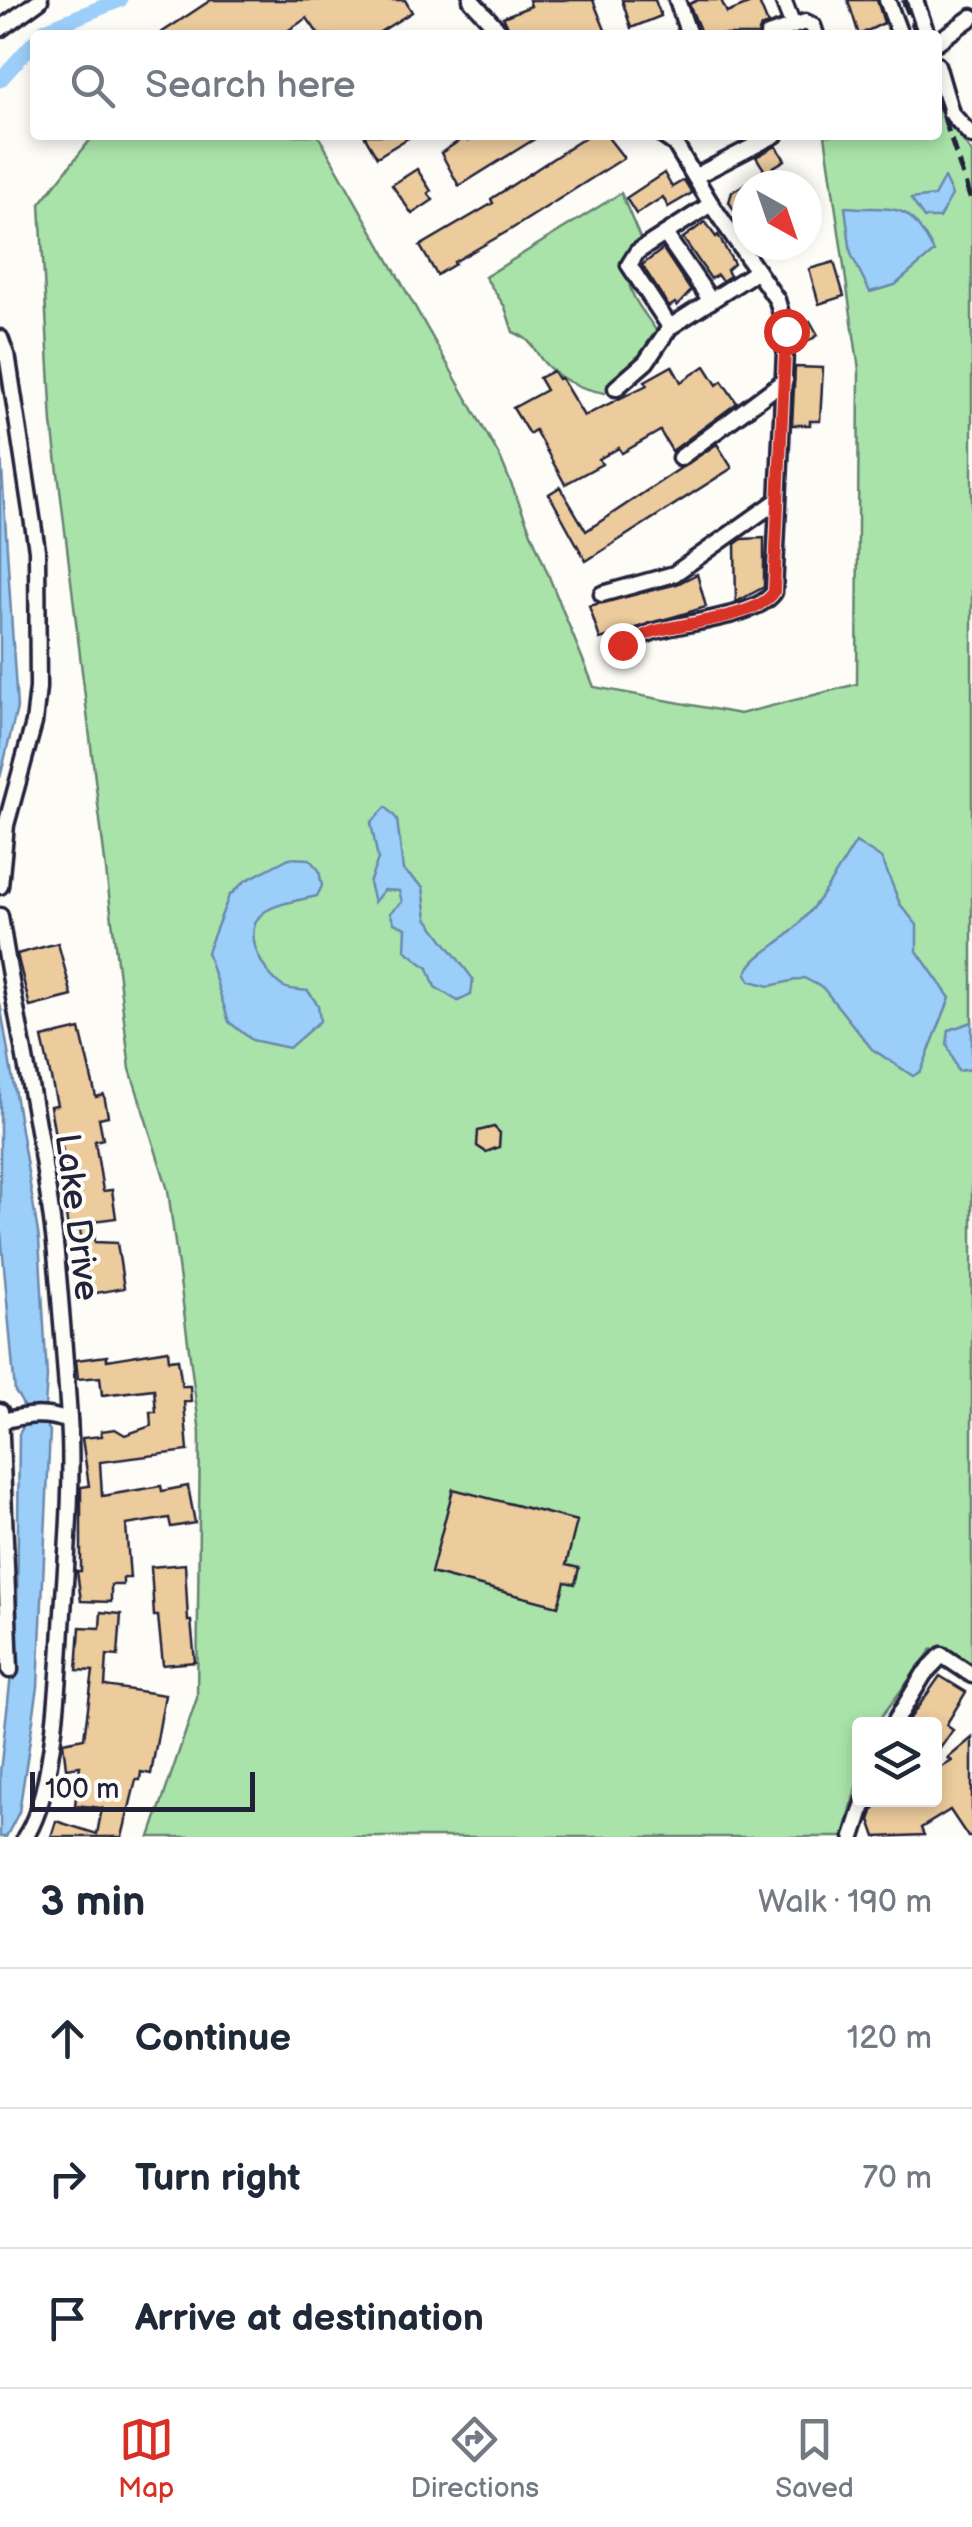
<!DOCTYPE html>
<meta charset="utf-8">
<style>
body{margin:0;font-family:"Balsamiq Sans",sans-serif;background:#f6f6f7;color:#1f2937}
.controls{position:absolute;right:30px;bottom:30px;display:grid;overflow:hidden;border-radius:10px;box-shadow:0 5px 15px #0003}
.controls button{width:90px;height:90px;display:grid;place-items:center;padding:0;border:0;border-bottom:2px solid #e0e1e3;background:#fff;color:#1f2937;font:50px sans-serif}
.compass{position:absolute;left:732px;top:170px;width:90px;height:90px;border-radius:50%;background:#fff;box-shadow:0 5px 15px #0003;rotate:140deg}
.scale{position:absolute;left:30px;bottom:25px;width:225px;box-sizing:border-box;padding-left:10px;border:5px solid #22223b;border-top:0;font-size:28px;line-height:35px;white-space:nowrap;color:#22223b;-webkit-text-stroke:8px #fdfcf7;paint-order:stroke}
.stop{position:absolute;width:30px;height:30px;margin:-22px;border:8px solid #d93025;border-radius:50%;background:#fff}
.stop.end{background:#d93025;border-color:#fff;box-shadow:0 2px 10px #0008}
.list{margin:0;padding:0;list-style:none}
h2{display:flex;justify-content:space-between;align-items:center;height:130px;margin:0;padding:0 40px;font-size:42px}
h2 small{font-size:32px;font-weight:400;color:#747a83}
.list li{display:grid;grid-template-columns:65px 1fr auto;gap:30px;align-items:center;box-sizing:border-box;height:140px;padding:0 40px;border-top:2px solid #e0e1e3}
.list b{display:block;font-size:38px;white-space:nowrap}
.list em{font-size:32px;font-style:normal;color:#747a83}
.icon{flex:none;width:55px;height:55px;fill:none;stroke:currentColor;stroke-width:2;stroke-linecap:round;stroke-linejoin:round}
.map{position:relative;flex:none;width:972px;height:1837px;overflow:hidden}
.search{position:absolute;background:#fff;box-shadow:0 5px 15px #0003;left:30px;right:30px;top:30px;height:110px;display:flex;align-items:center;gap:25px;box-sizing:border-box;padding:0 35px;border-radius:10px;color:#747a83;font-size:38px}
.sheet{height:550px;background:#fff}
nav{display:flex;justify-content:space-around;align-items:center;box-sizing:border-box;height:140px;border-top:2px solid #e0e1e3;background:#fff;font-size:28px;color:#747a83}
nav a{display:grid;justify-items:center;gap:5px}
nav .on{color:#d93025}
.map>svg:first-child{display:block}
</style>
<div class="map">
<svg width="972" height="1837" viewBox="0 0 972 1837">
<rect width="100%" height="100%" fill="#fdfcf7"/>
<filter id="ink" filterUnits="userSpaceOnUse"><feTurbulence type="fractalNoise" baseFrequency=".01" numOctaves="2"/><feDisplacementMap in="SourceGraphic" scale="20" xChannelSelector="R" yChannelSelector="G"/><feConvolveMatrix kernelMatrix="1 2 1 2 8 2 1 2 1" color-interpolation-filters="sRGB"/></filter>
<g filter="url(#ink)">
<g fill="#a9e3a9" stroke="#668272" stroke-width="2.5">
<path d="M937,106L972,153V1675L932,1649L876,1724H860L859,1775L844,1837H150L197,1698L200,1433L168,1190L130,1069L52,423L40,204L94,135H318L501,459L594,687L740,714L857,684L859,370L825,135H937Z"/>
<path d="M621,193L640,238C617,287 632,294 660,336L642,365L605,393C581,389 557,379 541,359C531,344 530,339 513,332L505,307L485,277Z"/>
</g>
<g fill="#9bcef8" stroke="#6b89ac" stroke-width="2.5">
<path d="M944,178L952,195L939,218H924L911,199L934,196Z"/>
<path d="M845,207C901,211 906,199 934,252L895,285L870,292L851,254Z"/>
<path d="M0,438L17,708L0,778Z"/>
<path d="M386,807L397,819L403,870L423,887L427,918L473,979L471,995L458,1001L435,987L428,968L405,950L406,928L394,923L390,913L402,902L399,891L384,890L374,902L369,883L378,859L371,823Z"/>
<path d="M856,842L882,859L900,904L917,925V951L950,998L921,1071L913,1076L872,1049L823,988L804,978L770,986L750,981L746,974C753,955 777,946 791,932C818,906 836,873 856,842Z"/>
<path d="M289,858L309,859L319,870L322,886L317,896C301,900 276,903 263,913C240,931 263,975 284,987C290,990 301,990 308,991L318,1005L320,1021L289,1048L252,1040L229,1022L207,952L229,896L245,881Z"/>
<path d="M0,1003L39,1239L47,1377L44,1421L50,1431L38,1687L19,1812L6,1837H0V1772L17,1622L19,1434C29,1419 26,1406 15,1392L0,1221Z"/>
<path d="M972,1022V1069L958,1071L947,1044L949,1030Z"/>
</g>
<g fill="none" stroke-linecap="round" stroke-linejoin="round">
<g stroke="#9bcef8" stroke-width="15">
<path d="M40,35L45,30L120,0"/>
<path d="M0,80L35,41"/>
</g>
</g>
<g fill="#eccb9d" stroke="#22223b" stroke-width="2.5">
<path d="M211,0H405L412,12L375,35H319L307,18L281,35H158Z"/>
<path d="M529,0H593L607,35H513L503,17L531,6Z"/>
<path d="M622,0H655L661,16L631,28Z"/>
<path d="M698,0H721L727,13L758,0L768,24L761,27L758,35H702L689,4Z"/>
<path d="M848,0H877L884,23L859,35Z"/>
<path d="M364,135H413L377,157Z"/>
<path d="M478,135H541L459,186L441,153L465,137L468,141Z"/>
<path d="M589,135H606L624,158L510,230L454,262L455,264L437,275L420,246L493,203L491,199Z"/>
<path d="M776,146L785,160L772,168L783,185H747V231L729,202L732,192L765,171L756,157Z"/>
<path d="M417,169L431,191L428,193L433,200L412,214L392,185Z"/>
<path d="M664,173L672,187L684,180L692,193L668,207L663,197L636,214L626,198Z"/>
<path d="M705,222L716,237L718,235L734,264L727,270L730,276L722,281L717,275L711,279L683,238Z"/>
<path d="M663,249L691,291L677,306L675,303L669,307L642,265Z"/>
<path d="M834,262L844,296L819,304L809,269Z"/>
<path d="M810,321L818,335L799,347L796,330Z"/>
<path d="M672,366L681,382L705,366L717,385L722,381L737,403L672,451L660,431L622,453L619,448L599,459L602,464L565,484L535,430L529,434L513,408L546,390L539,378L553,371L558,379L561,378L584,416L647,385L645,381Z"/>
<path d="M795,367L823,368L820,421H810V425H792Z"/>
<path d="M717,444L732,468L586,561L549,494L560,487L586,531Z"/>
<path d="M764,538V587L736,602L735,544L742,539Z"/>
<path d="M697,574L706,607L600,639L589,606L677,584Z"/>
<path d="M58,943L72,996L30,1007L17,954Z"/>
<path d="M80,1029L96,1097L104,1095L108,1116L99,1118L103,1139L95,1141L103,1191L112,1190L116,1218L93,1221L95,1242L117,1243L124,1288L90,1294L80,1230L68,1231L64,1197H70L62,1147L57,1148L50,1106L57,1105L42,1038Z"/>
<path d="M494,1127L500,1133L499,1147L486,1152L477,1146L478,1131Z"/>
<path d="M168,1350L169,1360L178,1359L182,1386H190L191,1402H184L188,1451L100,1462L102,1496L161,1486L162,1491L188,1486L195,1523L171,1527L169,1518L126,1525L130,1578H123V1585H111V1602L81,1601L77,1571H81V1487L89,1486L82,1438L102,1436L101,1431L115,1429L125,1435L151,1426L150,1412H156L154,1389L102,1395L100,1377L78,1379L76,1360L107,1356V1360Z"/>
<path d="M453,1489L577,1521L566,1565L579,1568L575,1584L565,1582L558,1606L431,1573Z"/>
<path d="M185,1564L188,1621H191L195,1662L163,1665L158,1616H154L151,1567Z"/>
<path d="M101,1612L121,1614L118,1656L107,1655L105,1686L165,1695L151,1774L141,1772L140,1780H136L122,1837H51L56,1821L97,1834L102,1808L75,1805L80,1766L66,1768L63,1742L84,1738L93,1671L77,1670L80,1627L100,1628Z"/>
<path d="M940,1676L966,1692L946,1725L953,1730L934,1757V1724H906Z"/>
<path d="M972,1738V1837H968L950,1810L921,1828L924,1835L876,1837L870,1820L877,1800H934V1772L952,1761L948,1758Z"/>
</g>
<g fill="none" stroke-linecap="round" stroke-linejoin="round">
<defs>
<g id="minor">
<path d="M471,0L503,35"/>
<path d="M677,0L689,35"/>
<path d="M783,0L793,26"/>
<path d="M887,0L900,35"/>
<path d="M915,0L927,35"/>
<path d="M0,29L40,0"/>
<path d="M768,35L805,22L813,26L816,35"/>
<path d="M937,42L972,17"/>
<path d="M937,65L951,113L972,136"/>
<path d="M696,176L775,135"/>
<path d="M665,234L711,301"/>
<path d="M670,327L629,265L637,252L711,204"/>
<path d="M0,338L8,360L37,550L38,688L34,723L6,825L0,886"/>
<path d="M616,388L646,362L670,327L757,271"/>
<path d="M680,458L785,380"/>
<path d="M602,594L674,574L777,501"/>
<path d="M622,645C632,641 642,636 652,632C682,622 758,617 774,592L786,331L777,300L711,204L675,144L662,135"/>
<path d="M0,916C17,1025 42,1134 55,1244C61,1302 65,1360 69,1418C74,1491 65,1571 61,1645C58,1693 52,1799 25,1837"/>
<path d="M0,1411L10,1670"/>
<path d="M1,1421C27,1415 43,1412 69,1421"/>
<path d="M894,1724L924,1674L942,1655L972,1675"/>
<path d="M853,1837L865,1800"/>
</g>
</defs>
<use href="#minor" stroke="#22223b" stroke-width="21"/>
<use href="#minor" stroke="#fdfcf7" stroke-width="14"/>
<g stroke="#22223b" stroke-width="5" stroke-dasharray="15 8" stroke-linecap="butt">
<path d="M903,0L917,35"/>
<path d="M937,96L972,204"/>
</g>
</g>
</g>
<g fill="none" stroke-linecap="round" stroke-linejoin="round" filter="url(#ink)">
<path stroke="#d93025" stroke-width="12" d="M622,645C632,641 642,636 652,632C682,623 759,617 774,592L786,331"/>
</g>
<g text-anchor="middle" stroke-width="8" stroke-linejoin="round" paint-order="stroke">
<g font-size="35" fill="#22223b" stroke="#fdfcf7">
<text transform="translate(78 1217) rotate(83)" y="12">Lake Drive</text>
</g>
</g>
</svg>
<div class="controls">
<button><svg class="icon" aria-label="layers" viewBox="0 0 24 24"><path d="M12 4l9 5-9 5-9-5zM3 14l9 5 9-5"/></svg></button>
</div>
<svg class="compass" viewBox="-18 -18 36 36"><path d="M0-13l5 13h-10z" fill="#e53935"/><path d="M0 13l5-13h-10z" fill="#747a83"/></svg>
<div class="scale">100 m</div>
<div class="stop" style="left:786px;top:331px"></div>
<div class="stop end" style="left:622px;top:645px"></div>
<div class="search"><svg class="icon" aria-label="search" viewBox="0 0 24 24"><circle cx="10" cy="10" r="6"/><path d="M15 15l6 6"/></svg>Search here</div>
</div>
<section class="sheet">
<h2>3 min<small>Walk · 190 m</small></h2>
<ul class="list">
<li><svg class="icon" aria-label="ahead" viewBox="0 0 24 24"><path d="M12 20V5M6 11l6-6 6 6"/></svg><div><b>Continue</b></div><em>120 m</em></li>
<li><svg class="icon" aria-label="right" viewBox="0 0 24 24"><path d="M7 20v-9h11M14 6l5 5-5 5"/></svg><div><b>Turn right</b></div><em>70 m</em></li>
<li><svg class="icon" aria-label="arrive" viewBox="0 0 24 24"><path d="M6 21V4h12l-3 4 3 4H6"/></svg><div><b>Arrive at destination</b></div></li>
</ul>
</section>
<nav>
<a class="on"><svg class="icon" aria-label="map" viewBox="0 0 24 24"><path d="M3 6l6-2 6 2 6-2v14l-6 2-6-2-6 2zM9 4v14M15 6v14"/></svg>Map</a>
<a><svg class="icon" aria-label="directions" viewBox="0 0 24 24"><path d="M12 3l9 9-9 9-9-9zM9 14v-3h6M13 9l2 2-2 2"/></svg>Directions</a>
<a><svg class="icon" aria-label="saved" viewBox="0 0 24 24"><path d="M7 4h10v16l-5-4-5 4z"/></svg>Saved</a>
</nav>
